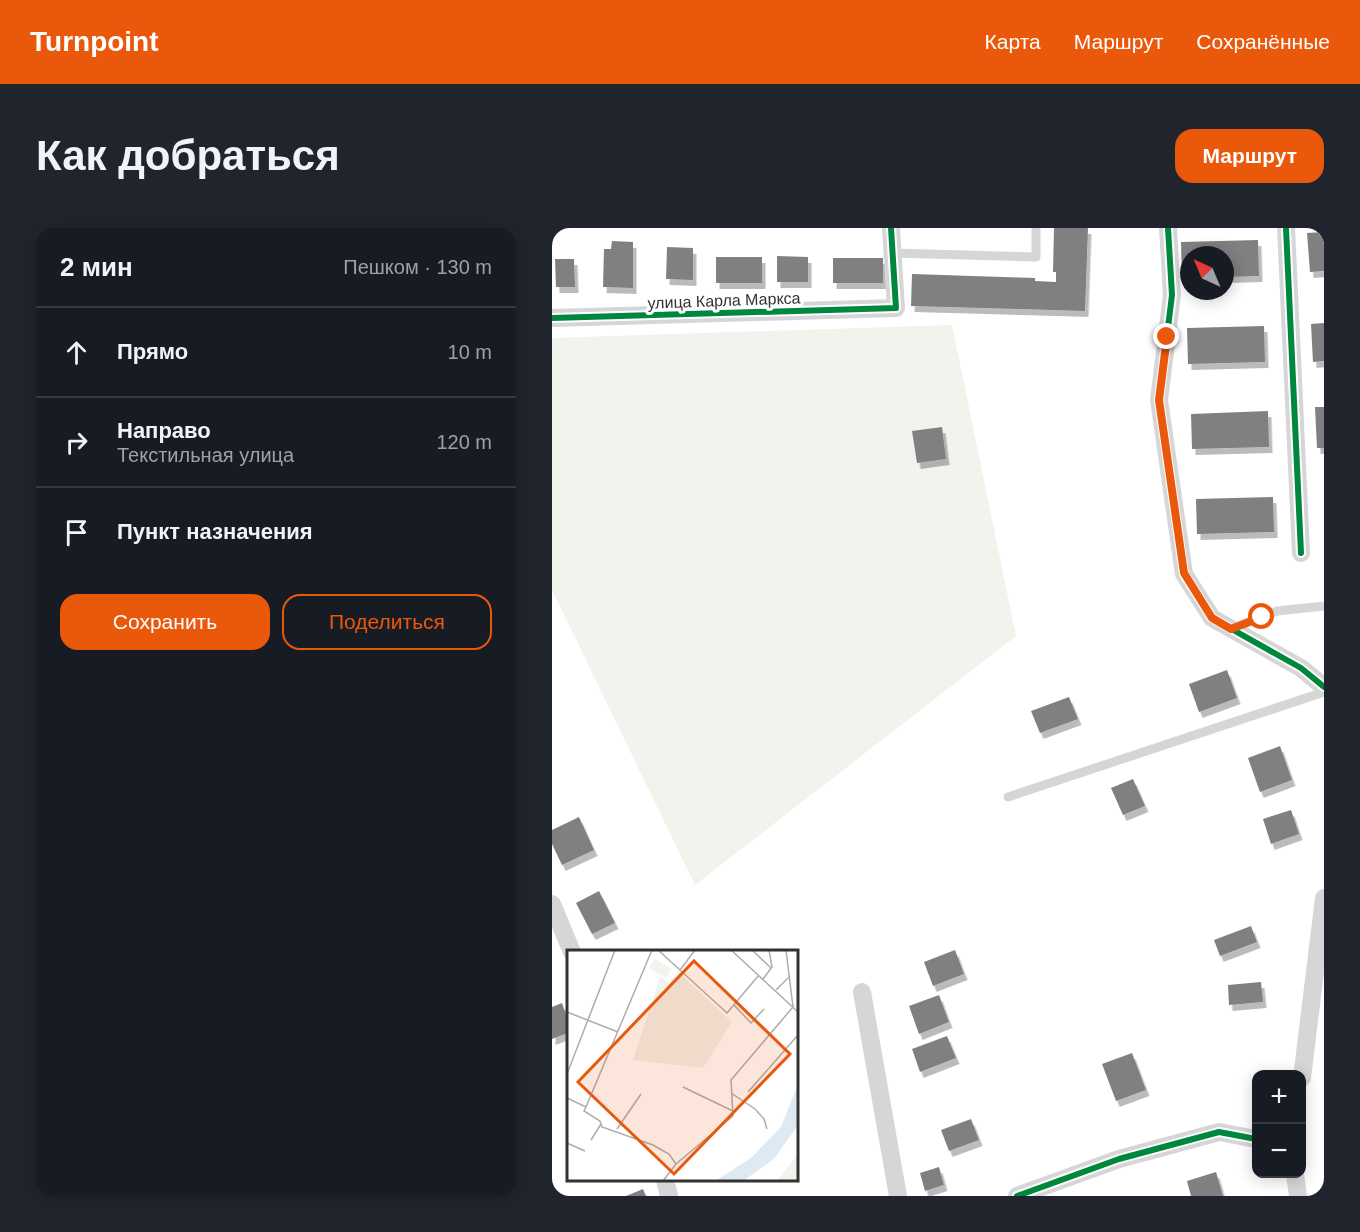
<!DOCTYPE html>
<html lang="ru">
<meta charset="utf-8">
<style>
body{margin:0;font-family:Helvetica,sans-serif;background:#20242c;color:#f1f3f6}
.controls{position:absolute;right:18px;bottom:18px;display:grid;overflow:hidden;border-radius:12px;box-shadow:0 3px 15px #0003}
.controls button{width:54px;height:54px;display:grid;place-items:center;padding:0;border:0;border-bottom:2px solid #363941;background:#171b24;color:#f1f3f6;font:30px sans-serif}
.compass{position:absolute;left:628px;top:18px;width:54px;height:54px;border-radius:50%;background:#171b24;box-shadow:0 3px 15px #0003;rotate:316deg}
.stop{position:absolute;width:18px;height:18px;margin:-14px;border:4px solid #ea580c;border-radius:50%;background:#fff}
.stop.end{background:#ea580c;border-color:#fff;box-shadow:0 2px 6px #0008}
.list{margin:0;padding:0;list-style:none}
h2{display:flex;justify-content:space-between;align-items:center;height:78px;margin:0;padding:0 24px;font-size:26px}
h2 small{font-size:20px;font-weight:400;color:#9ea1a6}
.list li{display:grid;grid-template-columns:39px 1fr auto;gap:18px;align-items:center;box-sizing:border-box;height:90px;padding:0 24px;border-top:2px solid #363941}
.list b{display:block;font-size:22px;white-space:nowrap}
.list p{margin:0;font-size:20px;white-space:nowrap;color:#9ea1a6}
.list em{font-size:20px;font-style:normal;color:#9ea1a6}
.actions{display:flex;gap:12px;padding:18px 24px}
.actions a{flex:1;padding:14px 0;border:2px solid #ea580c;border-radius:18px;text-align:center;font-size:21px;color:#ea580c}
.actions .main{background:#ea580c;color:#fff}
.icon{flex:none;width:33px;height:33px;fill:none;stroke:currentColor;stroke-width:2;stroke-linecap:round;stroke-linejoin:round}
.map{position:relative;flex:none;width:772px;height:968px;overflow:hidden;border-radius:18px}
header{display:flex;align-items:center;gap:36px;box-sizing:border-box;height:84px;padding:0 30px;background:#ea580c;color:#fff}
header strong{font-size:28px}
nav{display:flex;gap:33px;margin-inline-start:auto;font-size:21px}
.intro{display:flex;align-items:center;justify-content:space-between;box-sizing:border-box;height:144px;padding:0 36px}
h1{margin:0;font-size:42px}
.button{padding:15px 27px;border-radius:18px;background:#ea580c;color:#fff;font-size:21px;font-weight:700}
main{display:flex;gap:36px;padding:0 36px}
aside{flex:1;background:#171b24;border-radius:18px;box-shadow:0 3px 15px #0003}
.map>svg:first-child{display:block}
</style>
<header>
<strong>Turnpoint</strong>
<nav><a>Карта</a><a>Маршрут</a><a>Сохранённые</a></nav>
</header>
<div class="intro"><h1>Как добраться</h1><a class="button">Маршрут</a></div>
<main>
<aside>
<h2>2 мин<small>Пешком · 130 m</small></h2>
<ul class="list">
<li><svg class="icon" aria-label="ahead" viewBox="0 0 24 24"><path d="M12 20V5M6 11l6-6 6 6"/></svg><div><b>Прямо</b></div><em>10 m</em></li>
<li><svg class="icon" aria-label="right" viewBox="0 0 24 24"><path d="M7 20v-9h11M14 6l5 5-5 5"/></svg><div><b>Направо</b><p>Текстильная улица</p></div><em>120 m</em></li>
<li><svg class="icon" aria-label="arrive" viewBox="0 0 24 24"><path d="M6 21V4h12l-3 4 3 4H6"/></svg><div><b>Пункт назначения</b></div></li>
</ul>
<div class="actions"><a class="main">Сохранить</a><a>Поделиться</a></div>
</aside>
<div class="map">
<svg width="772" height="968" viewBox="0 0 772 968">
<defs>
<filter id="shadow"><feDropShadow dx="3.5" dy="6" stdDeviation="0" flood-color="#0004"/></filter>
</defs>
<rect width="100%" height="100%" fill="#fff"/>
<path fill="#f1f3ed" d="M400,97L464,408L143,657L0,362V110Z"/>
<g fill="#808080" filter="url(#shadow)">
<path d="M502,0H536L533,83L359,78L360,46L483,50V53L504,54V44H501Z"/>
<path d="M772,4V43L758,44L755,5Z"/>
<path d="M706,12L707,48L673,49V27H637V50L630,51L629,14Z"/>
<path d="M60,13L81,14V60L51,59L52,21H59Z"/>
<path d="M115,19L141,20V52L114,51Z"/>
<path d="M225,28L256,29V54H225Z"/>
<rect x="164" y="29" width="46" height="26"/>
<rect x="281" y="30" width="50" height="25"/>
<path d="M3,31H22L23,59H4Z"/>
<path d="M772,95V133L761,134L759,96Z"/>
<path d="M712,98L713,134L636,136L635,100Z"/>
<path d="M763,179H772V220H765Z"/>
<path d="M716,183L717,219L640,221L639,186Z"/>
<path d="M390,199L394,231L365,235L360,203Z"/>
<path d="M721,269L722,304L645,306L644,271Z"/>
<path d="M675,442L685,470L647,484L637,456Z"/>
<path d="M517,469L526,491L488,505L479,483Z"/>
<path d="M728,518L740,552L708,564L696,530Z"/>
<path d="M581,551L593,578L571,587L559,560Z"/>
<path d="M739,582L747,606L719,616L711,591Z"/>
<path d="M27,589L42,622L10,637L0,616V602Z"/>
<path d="M47,663L63,695L40,706L24,675Z"/>
<path d="M699,698L705,714L668,728L662,712Z"/>
<path d="M403,722L412,746L381,758L372,734Z"/>
<path d="M709,754L711,774L677,777L676,757Z"/>
<path d="M387,767L397,794L367,806L357,778Z"/>
<path d="M10,775L16,793V805L0,811V779Z"/>
<path d="M395,808L404,830L368,844L360,821Z"/>
<path d="M580,825L594,862L564,873L550,836Z"/>
<path d="M419,891L427,912L397,923L389,902Z"/>
<path d="M387,939L392,957L373,963L368,945Z"/>
<path d="M664,944L671,968H639L635,953Z"/>
<path d="M91,961L94,968H74Z"/>
</g>
<g fill="none" stroke-linecap="round" stroke-linejoin="round">
<g stroke="#d6d6d6" stroke-width="9">
<path d="M341,25L484,29V0"/>
<path d="M679,401L725,383L772,378"/>
<path d="M456,569L772,464"/>
</g>
<g stroke="#d6d6d6" stroke-width="18">
<path d="M616,0L620,67L607,172L632,346L660,390L749,440L772,459"/>
<path d="M734,0L749,325"/>
<path d="M0,90L344,80L339,0"/>
<path d="M0,676L20,724"/>
<path d="M310,764L346,968"/>
<path d="M750,850L772,670"/>
<path d="M743,946L746,968"/>
<path d="M113,952L117,968"/>
<path d="M465,968L567,931L667,904L704,911"/>
</g>
<defs>
<g id="cycleway">
<path d="M616,0L620,67L607,172L632,346L660,390L749,440L772,459"/>
<path d="M734,0L749,325"/>
<path d="M0,90L344,80L339,0"/>
<path d="M465,968L567,931L667,904L704,911"/>
</g>
</defs>
<use href="#cycleway" stroke="#fff" stroke-width="10"/>
<use href="#cycleway" stroke="#00873e" stroke-width="6"/>
</g>
<g fill="none" stroke-linecap="round" stroke-linejoin="round">
<path stroke="#ea580c" stroke-width="8" d="M615,109L607,172L632,345L660,390L679,401L710,389"/>
</g>
<g text-anchor="middle" stroke-width="6" stroke-linejoin="round" paint-order="stroke">
<g font-size="16" fill="#323232" stroke="#fff">
<text transform="translate(172 72) rotate(-2)" y="6">улица Карла Маркса</text>
</g>
</g>
<g transform="translate(15 722)">
<rect width="231" height="231" fill="#fff"/>
<path d="M88,9L105,19L99,28L82,18ZM111,22L165,72L136,118L66,110L93,27L101,32ZM231,204V231H209L216,223Z" fill="#f1f3ed"/>
<path d="M231,134V175L207,209L176,231H148L184,208L214,177Z" fill="#ddeaf2"/>
<path fill="none" stroke="#adadad" stroke-width="1.5" d="M91,0L160,63L192,25M164,0L231,62M185,0L204,18M113,20L128,0M196,29L205,17L202,0M209,40L223,26M167,55L184,73L197,59M0,62L51,82M0,124L48,0M116,137L168,162M181,142L231,85M164,143L188,159L197,169L200,179M0,148L19,157M19,157L85,0M19,157L17,161L33,171L35,177L86,195L102,204L109,214M50,179L74,144M24,190L34,174M0,193L18,201M96,231L109,214L166,166L164,130L226,57L219,0"/>
<path fill="#e8590c" fill-opacity="0.15" stroke="#e8590c" stroke-width="3" d="M127,11L223,104L107,224L11,132Z"/>
<rect width="231" height="231" fill="none" stroke="#323232" stroke-width="3"/>
</g>
</svg>
<div class="controls">
<button>+</button>
<button>−</button>
</div>
<svg class="compass" viewBox="-18 -18 36 36"><path d="M0-13l5 13h-10z" fill="#e53935"/><path d="M0 13l5-13h-10z" fill="#9ea1a6"/></svg>
<div class="stop" style="left:710px;top:389px"></div>
<div class="stop end" style="left:615px;top:109px"></div>
</div>
</main>
